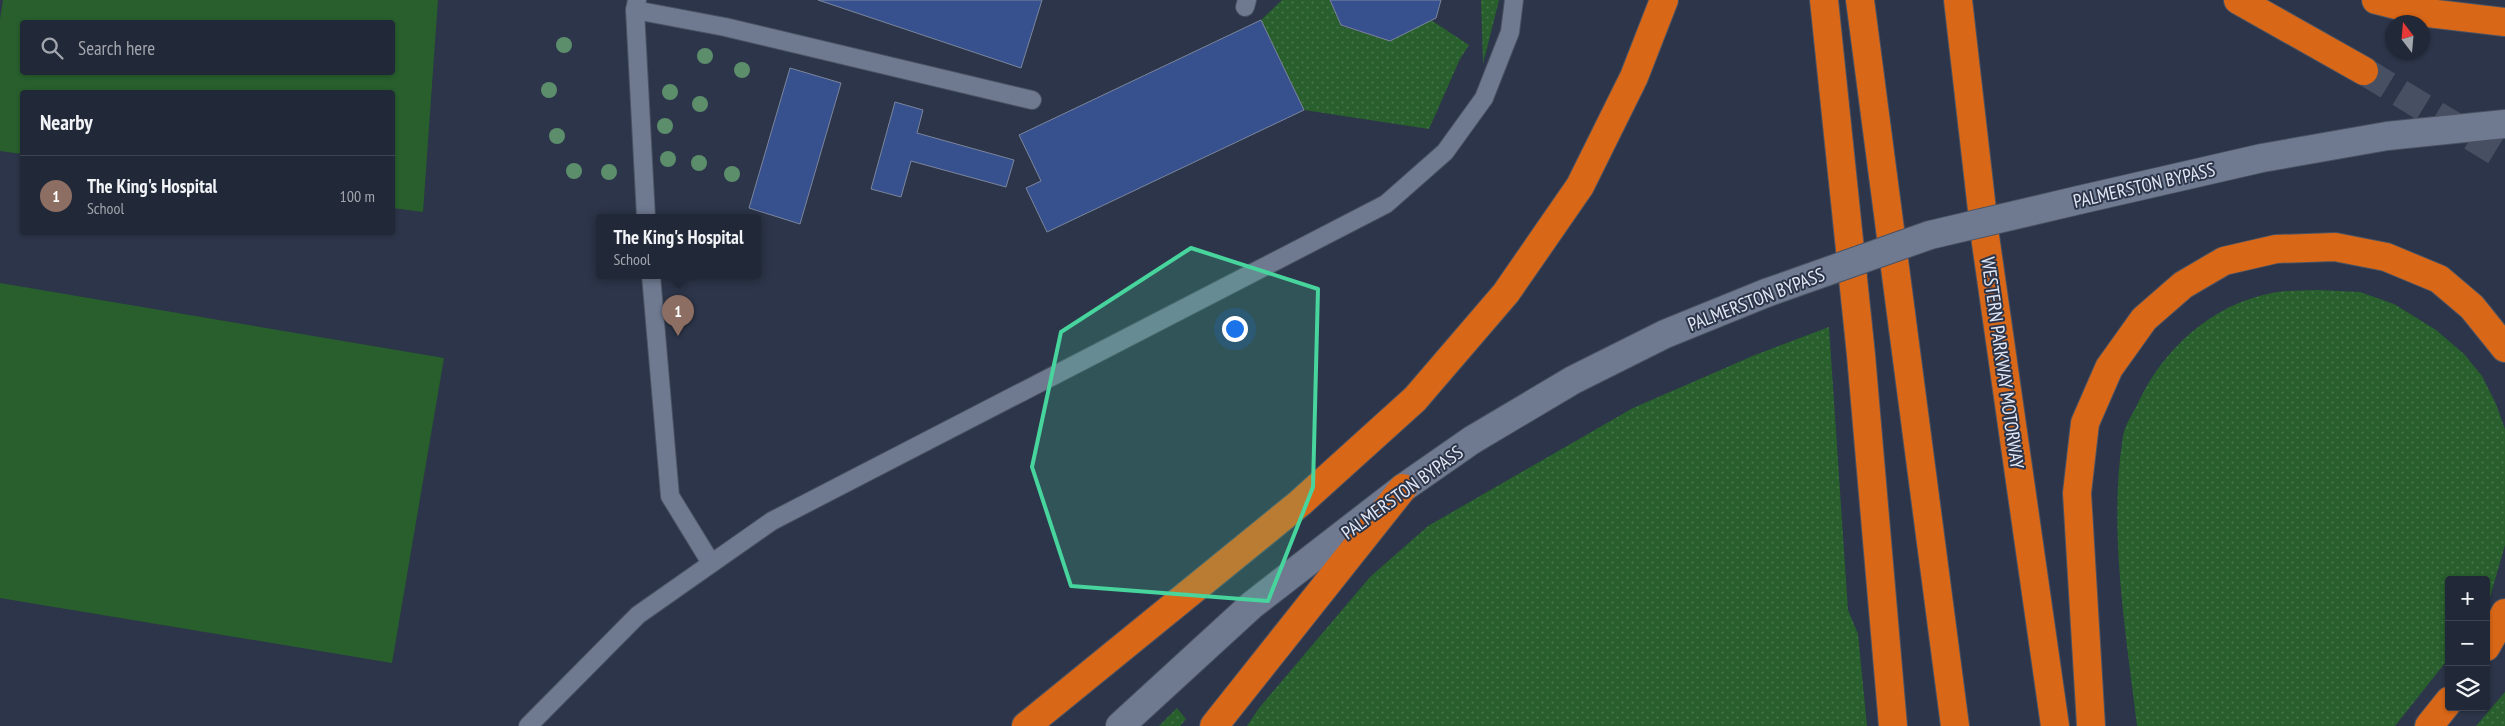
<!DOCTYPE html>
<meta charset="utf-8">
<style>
body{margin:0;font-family:"PT Sans Narrow",sans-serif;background:#29303f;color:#f1f3f6}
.controls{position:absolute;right:15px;bottom:15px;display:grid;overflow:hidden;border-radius:5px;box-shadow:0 1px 4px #0004}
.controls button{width:45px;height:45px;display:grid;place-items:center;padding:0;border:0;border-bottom:1px solid #3e4452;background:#212837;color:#f1f3f6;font:25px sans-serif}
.compass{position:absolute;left:2385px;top:15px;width:45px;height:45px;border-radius:50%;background:#212837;box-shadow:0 1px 4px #0004;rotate:344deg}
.you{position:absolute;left:1234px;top:328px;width:18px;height:18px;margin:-12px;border:4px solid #fff;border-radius:50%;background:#1a73e8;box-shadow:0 0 0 8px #1a73e833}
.badge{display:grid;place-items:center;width:32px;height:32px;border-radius:50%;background:#db2777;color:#fff;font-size:16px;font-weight:700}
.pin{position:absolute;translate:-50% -41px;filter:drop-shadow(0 1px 2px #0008)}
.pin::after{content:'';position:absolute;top:26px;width:18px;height:15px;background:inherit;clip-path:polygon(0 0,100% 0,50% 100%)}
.popup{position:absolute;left:596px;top:214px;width:165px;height:65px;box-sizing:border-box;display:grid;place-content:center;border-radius:5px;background:#212837;filter:drop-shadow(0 1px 4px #0005);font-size:16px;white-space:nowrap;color:#a2a6ad}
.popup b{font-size:19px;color:#f1f3f6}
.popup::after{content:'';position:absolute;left:50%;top:100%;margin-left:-10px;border:10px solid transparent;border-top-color:#212837}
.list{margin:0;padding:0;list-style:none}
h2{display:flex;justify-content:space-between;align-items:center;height:65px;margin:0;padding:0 20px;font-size:21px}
h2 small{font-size:16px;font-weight:400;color:#a2a6ad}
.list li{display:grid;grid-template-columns:32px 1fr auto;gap:15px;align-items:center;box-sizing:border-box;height:80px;padding:0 20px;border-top:1px solid #3e4452}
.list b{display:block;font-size:19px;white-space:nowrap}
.list p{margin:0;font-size:16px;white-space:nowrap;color:#a2a6ad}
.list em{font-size:16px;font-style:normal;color:#a2a6ad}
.icon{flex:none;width:28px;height:28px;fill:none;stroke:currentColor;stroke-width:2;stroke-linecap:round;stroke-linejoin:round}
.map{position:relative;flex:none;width:2505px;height:726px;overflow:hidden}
.search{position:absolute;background:#212837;box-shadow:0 1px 4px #0004;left:20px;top:20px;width:375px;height:55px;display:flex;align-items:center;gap:12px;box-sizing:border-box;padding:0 18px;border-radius:5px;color:#a2a6ad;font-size:19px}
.panel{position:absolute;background:#212837;box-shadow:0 1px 4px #0004;left:20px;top:90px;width:375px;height:145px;border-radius:5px}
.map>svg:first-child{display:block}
</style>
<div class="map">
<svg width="2505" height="726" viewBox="0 0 2505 726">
<defs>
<pattern id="grass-dots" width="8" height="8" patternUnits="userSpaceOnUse" patternTransform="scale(1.25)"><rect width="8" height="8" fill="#285f2d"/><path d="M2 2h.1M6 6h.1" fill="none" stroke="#47764c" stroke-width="1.8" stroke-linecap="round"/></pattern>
</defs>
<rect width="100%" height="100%" fill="#2c3549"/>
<g fill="url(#grass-dots)">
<path d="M1282,0H1330L1341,26L1390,41L1431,20L1469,45L1460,59L1429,129L1304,110L1261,20Z"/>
<path d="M1481,0H1499L1483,64Z"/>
<path d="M2317,290L2360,292L2394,304L2436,330L2464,354L2482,376L2496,404L2505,429V545L2488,604L2486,607V580H2449V658L2395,726H2137C2126,632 2108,529 2123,436C2125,424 2134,412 2139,401C2164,348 2213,304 2272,293C2286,290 2302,291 2317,290Z"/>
<path d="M1829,327L1848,610L1858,634L1867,726H1247L1259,708L1370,577L1428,526L1633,408L1755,355Z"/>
<path d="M2505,692V726H2476Z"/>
<path d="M1177,708L1186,719L1180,726H1159Z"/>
</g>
<g fill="#285f2d" fill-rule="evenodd">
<path d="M3,0H438L423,212L393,208L392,92H22V154L0,151V19ZM22,22H392V72H22Z"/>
<path d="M0,283L444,358L392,663L0,598Z"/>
</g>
<g fill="#37508e" stroke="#7b869d">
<path d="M818,0H1042L1021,68Z"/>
<path d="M1330,0H1441L1436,18L1390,41L1341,25Z"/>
<path d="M1261,20L1304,110L1047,232L1026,188L1041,181L1019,135Z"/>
<path d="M790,68L841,83L800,224L749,208Z"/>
<path d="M895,102L923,110L917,133L1014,160L1006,187L911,161L901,197L871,189Z"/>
</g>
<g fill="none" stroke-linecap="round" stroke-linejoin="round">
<path stroke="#475063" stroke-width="28" stroke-dasharray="28 14" stroke-linecap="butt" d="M2364,71L2505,157"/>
<defs>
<g id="service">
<path d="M637,0L635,10L725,27L1032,100"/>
<path d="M1245,7L1247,0"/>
<path d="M635,10L646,217"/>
<path d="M651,275L670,496L711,563"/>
<path d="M528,726L638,615L772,521L1386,204L1445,152L1484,98L1510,32L1514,0"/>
</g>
<g id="secondary">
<path d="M2079,200L2262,158L2387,136L2505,124"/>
<path d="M1120,726L1252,605L1403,488L1472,440L1573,380L1665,334L1766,293"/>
</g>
<g id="motorway">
<path d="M1824,0L1861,355L1893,726"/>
<path d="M1860,0L1955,726"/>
<path d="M1958,0L1985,236L2055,726"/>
<path d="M2238,0L2364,71"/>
<path d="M2376,0L2428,13L2505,22"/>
<path d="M2486,647L2505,613"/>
<path d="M1026,726L1300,503L1415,399L1506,293L1580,186L1634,77L1664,0"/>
<path d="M1214,726L1403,488"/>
<path d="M2091,726L2077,493L2085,423L2109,368L2144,319L2183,285L2224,261L2276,249L2335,247L2386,257L2439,279L2472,307L2505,348"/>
<path d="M2429,726L2449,701"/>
</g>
</defs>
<use href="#service" stroke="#4a5262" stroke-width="20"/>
<use href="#secondary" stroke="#4a5262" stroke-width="30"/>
<use href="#motorway" stroke="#4a5262" stroke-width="30"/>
<use href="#service" stroke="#6f7a91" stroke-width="18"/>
<use href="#secondary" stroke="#6f7a91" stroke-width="28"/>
<use href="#motorway" stroke="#d86718" stroke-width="28"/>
<defs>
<path id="secondary-bridge" d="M1766,293L1930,235L2079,200"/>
</defs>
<use href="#secondary-bridge" stroke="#4a5262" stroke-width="30" stroke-linecap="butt"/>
<use href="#secondary-bridge" stroke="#6f7a91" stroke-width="28"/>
</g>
<g fill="#5c8e6c">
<circle cx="564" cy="45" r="8"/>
<circle cx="705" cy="56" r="8"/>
<circle cx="742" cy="70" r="8"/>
<circle cx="549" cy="90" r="8"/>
<circle cx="670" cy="92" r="8"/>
<circle cx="700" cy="104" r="8"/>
<circle cx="665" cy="126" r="8"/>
<circle cx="557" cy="136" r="8"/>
<circle cx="668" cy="159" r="8"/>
<circle cx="699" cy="163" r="8"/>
<circle cx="574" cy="171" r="8"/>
<circle cx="609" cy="172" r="8"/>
<circle cx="732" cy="174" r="8"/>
</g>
<path fill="#47d49d" fill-opacity="0.2" stroke="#47d49d" stroke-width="4" stroke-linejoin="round" d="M1191,248L1318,289L1313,487L1268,601L1071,586L1032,467L1061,332Z"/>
<g text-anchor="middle" stroke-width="4" stroke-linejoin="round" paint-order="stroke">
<g font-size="19" fill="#e2e8f5" stroke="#2c3549">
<text transform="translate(2144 185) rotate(-13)" y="7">PALMERSTON BYPASS</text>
<text transform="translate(1756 299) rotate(-21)" y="7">PALMERSTON BYPASS</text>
<text transform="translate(2003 363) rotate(82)" y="7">WESTERN PARKWAY MOTORWAY</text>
<text transform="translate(1402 492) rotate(-36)" y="7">PALMERSTON BYPASS</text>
</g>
</g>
</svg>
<div class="controls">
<button>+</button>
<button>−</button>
<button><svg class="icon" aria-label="layers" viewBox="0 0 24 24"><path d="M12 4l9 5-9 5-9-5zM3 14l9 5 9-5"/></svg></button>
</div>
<svg class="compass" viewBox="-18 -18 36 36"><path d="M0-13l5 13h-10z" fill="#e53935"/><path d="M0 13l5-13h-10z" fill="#a2a6ad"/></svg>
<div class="you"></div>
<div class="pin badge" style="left:678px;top:336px;background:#8d6e63">1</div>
<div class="popup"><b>The King's Hospital</b>School</div>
<div class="search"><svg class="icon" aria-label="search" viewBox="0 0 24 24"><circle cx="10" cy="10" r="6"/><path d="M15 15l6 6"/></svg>Search here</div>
<section class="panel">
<h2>Nearby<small></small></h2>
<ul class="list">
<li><span class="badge" style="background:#8d6e63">1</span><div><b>The King's Hospital</b><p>School</p></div><em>100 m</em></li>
</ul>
</section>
</div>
